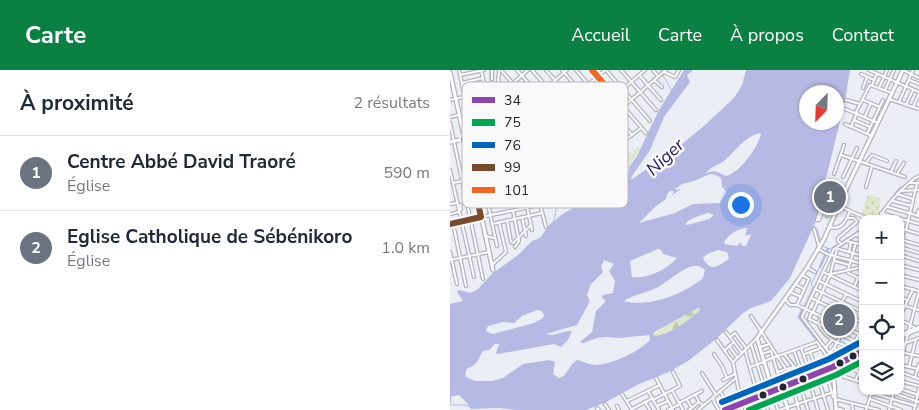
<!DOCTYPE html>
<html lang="fr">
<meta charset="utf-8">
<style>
body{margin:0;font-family:"Nunito Sans",sans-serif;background:#f2f2f3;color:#1f2937}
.controls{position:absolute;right:15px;bottom:15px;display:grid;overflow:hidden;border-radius:10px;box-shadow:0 1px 4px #0004}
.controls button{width:45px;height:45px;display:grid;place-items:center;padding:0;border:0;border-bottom:1px solid #e0e1e3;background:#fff;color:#1f2937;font:25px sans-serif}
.compass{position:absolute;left:349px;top:15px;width:45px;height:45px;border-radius:50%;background:#fff;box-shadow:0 1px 4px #0004;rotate:203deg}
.you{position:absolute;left:290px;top:134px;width:18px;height:18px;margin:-12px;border:4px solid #fff;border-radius:50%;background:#1a73e8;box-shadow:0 0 0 8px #1a73e833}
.badge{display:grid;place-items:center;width:32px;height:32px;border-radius:50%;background:#0b8043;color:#fff;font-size:16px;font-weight:700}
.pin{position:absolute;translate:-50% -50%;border:2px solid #fff;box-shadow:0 1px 5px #0006}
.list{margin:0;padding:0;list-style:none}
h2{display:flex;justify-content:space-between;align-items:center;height:65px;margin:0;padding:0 20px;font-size:21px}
h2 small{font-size:16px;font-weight:400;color:#747a83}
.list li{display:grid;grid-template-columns:32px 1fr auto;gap:15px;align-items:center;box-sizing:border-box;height:75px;padding:0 20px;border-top:1px solid #e0e1e3}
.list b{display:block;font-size:19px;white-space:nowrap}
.list p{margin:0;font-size:16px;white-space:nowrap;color:#747a83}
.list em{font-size:16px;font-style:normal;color:#747a83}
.icon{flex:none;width:28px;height:28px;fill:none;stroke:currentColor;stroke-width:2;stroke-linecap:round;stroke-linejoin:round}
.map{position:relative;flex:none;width:469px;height:340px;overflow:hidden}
header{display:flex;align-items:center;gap:30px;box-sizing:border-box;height:70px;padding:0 25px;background:#0b8043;color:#fff}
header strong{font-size:24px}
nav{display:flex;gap:28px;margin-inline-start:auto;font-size:18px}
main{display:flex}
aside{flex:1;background:#fff}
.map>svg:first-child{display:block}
</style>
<header>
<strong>Carte</strong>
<nav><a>Accueil</a><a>Carte</a><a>À propos</a><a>Contact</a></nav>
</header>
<main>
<aside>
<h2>À proximité<small>2 résultats</small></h2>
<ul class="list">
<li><span class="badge" style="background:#6b7280">1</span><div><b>Centre Abbé David Traoré</b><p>Église</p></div><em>590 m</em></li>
<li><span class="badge" style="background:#6b7280">2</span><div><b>Eglise Catholique de Sébénikoro</b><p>Église</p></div><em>1.0 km</em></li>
</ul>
</aside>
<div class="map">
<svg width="469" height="340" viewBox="0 0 469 340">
<defs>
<pattern id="forest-firs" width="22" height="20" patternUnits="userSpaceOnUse" patternTransform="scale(1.25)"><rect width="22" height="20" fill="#e0e8cc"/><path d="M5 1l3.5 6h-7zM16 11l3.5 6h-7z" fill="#c0c7b0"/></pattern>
<pattern id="garden-dots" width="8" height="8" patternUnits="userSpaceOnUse" patternTransform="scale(1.25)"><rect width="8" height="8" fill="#e0e8cc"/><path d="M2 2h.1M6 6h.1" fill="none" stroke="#c0c7b0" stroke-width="1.8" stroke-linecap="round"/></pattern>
</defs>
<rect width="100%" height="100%" fill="#eceef6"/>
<g fill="url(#forest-firs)">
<path d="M153,74L159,76L158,83L159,85L164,84V87L172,79L183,84L184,82L181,78L187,80L186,77L190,78C185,90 166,115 154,121L150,120L152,119L149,114L155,107L150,103H153L151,99L149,100L146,105L145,96H147L145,88L148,87L151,95L159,92L157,88L151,89L150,86L153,85L152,83H147L146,79H151Z"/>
<path d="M248,238L250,239L248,242C237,251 216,269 203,265L204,262Z"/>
</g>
<path fill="url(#garden-dots)" d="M418,124L431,129L428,149H421L412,144Z"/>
<path fill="#b5b9e4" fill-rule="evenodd" d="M234,0H243L237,5L240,12L214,47L200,80L182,106L181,110L201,96L205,98C208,94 207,90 213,89L217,92L211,99L214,100L219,94L221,83L255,55L284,28L292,15L296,0H400L395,31L365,153L340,208L321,231L301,238L293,243L266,269L238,291L219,302L189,314L156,332L136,340H67L49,338L21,339L17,333L9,325L0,327V234L13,231L7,222L9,220L20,223L27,220L42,204L68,185L82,171L90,168L99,155L114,143L159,119L179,102V97L187,86L209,40ZM357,22H387V52H357ZM309,63L311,64C308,77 290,103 276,106L265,101L256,103C261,96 269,95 275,90C286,80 295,67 309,63ZM260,104L266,105L271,108L272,117L277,122L270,133L243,134L225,143L189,153L206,136L216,129L217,124L220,121H224L222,125L230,120V119L227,120L225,119L232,114L244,111ZM259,143L264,145L259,149L237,155L235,154C240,148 251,145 259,143ZM297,158L295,166L301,164V165L296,176H292L291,172L287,176L274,174C277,164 288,159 297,158ZM208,179L211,180L213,184L227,188L226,189C216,200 198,209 182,207L180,191ZM268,180L277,182L279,189C268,196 261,203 253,188L257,184ZM154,190L164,194L159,201L165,211L163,223L153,225L152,228L156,231L146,241L142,262L130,272L133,273L147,268L156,267L170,268L199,265L200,270C188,282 163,294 146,295C139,295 133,291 127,290L122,294L114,306L109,308L103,304L105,292L99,290L73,294L53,308L42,311H25L16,307C13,296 22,299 27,292C29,289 30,285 33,281L39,280L45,274H49L46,283L48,284L104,274L111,277L118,270L122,261C112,260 106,267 96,264L127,255L140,231L137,225L141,214L153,202L151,197ZM243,196H249L255,200L253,208C234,224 199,238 174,231C182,225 196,223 206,218C218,212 232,198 243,196ZM248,238L250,239L248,242C238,250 215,269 203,265L204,262ZM87,240L92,241L94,245L93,248L84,253L43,264L37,262L36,260L38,256L53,252L64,253L72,246Z"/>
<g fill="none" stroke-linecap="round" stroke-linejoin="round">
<g stroke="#b5b9e4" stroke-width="1">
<path d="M40,0V14L47,30L54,31L64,60L65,78L67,81L66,93L75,106V114L89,122V125L97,128L103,126L105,129L106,142L103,153"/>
<path d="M210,0L222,21"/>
<path d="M0,105L1,111"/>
<path d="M443,126L449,118L458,113"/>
<path d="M20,141L21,147"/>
<path d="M364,156L367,159L371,172"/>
<path d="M32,158L41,201"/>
<path d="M372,175L374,177L380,179L413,158"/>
<path d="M382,205L413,198"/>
<path d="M354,236L363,217L361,214L370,197"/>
<path d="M0,335H17L19,337"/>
</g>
<g stroke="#b5b9e4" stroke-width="2.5">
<path d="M370,197L378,179"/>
<path d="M353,238L349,247L369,273"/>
<path d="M372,278L383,292L386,293"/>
<path d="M0,327V332"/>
</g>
<defs>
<g id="minor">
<path d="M9,0L47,176"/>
<path d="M31,0L36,22"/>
<path d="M42,0V9"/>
<path d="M51,0L127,87"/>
<path d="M67,0L135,78"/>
<path d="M82,0L139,66"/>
<path d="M96,0L165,78L191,58"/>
<path d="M112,0L174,72"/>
<path d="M126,0L182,65"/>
<path d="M142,0L196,63"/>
<path d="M156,0L200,51"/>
<path d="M171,0L206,40"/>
<path d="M203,0L208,6"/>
<path d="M419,0L469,22"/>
<path d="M453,0L469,8"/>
<path d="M214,2L225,7L229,0"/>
<path d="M411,4L424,10"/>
<path d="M10,5L34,0"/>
<path d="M190,6L211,30"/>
<path d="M204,10L212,17"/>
<path d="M459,10L469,14"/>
<path d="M12,13L33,8"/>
<path d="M422,15L427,4"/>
<path d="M413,18L417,7"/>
<path d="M429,18L437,0"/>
<path d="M13,20L35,16"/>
<path d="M435,20L444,0"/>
<path d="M40,21L43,29"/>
<path d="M55,29L52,23L78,0"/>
<path d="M439,29L469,39"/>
<path d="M0,30L42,20"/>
<path d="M396,30L410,34"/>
<path d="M413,30L430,37"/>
<path d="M44,31L49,49L55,61"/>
<path d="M449,32L463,0"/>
<path d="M31,33L38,64"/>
<path d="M456,35L463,20"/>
<path d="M17,36L46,30"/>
<path d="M463,37L469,24"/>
<path d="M395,39L428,53"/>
<path d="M47,42L54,40"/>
<path d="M406,42L420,15L442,23"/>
<path d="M19,44L46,38"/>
<path d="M415,46L421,33"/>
<path d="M0,47L9,45"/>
<path d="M63,47L79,66"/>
<path d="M404,50L420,57"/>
<path d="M35,52L63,47L117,0"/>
<path d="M0,53L33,209"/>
<path d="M395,54L422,66"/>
<path d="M401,57L407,43"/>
<path d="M49,62L53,84"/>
<path d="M417,64L433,30"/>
<path d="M14,69L60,60"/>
<path d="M26,76L50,71"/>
<path d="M104,78L195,0"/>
<path d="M135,78L139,77L146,80L152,97L154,99"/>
<path d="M135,78V86L137,93"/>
<path d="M94,80L121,112"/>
<path d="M147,80L162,84"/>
<path d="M27,83L52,78"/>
<path d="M75,83L117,133"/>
<path d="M89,84L100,74"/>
<path d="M391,85L455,107"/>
<path d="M43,87L46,104"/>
<path d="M112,89L216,0"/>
<path d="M28,90L64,83"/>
<path d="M416,93L422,85L437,91"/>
<path d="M136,94L139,101"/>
<path d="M30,98L66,89L102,59"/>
<path d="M122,98L150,89"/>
<path d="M75,99L93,121"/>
<path d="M0,100L24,207"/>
<path d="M76,101L91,88"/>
<path d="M441,102L446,91"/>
<path d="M384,104L394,75"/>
<path d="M447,104L454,93"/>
<path d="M393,107L407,78"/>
<path d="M3,113L68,99"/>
<path d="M41,113L46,136"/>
<path d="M459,113H469"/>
<path d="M34,115L71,107"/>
<path d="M96,117L111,133"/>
<path d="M416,117L422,96"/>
<path d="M43,120L74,114"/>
<path d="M450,121L469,120"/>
<path d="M123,123L76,69L155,0"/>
<path d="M447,124L463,129"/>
<path d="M88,127L96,157"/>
<path d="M44,128L77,121"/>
<path d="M383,130L379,140L385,143"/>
<path d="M443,131L462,136"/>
<path d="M0,134L7,133"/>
<path d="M389,136L418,149"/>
<path d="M38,137L89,126L95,118L119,97L48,13L49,0"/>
<path d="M77,137L82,160"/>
<path d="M438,137L469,146"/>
<path d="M373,138L379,140L377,146"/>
<path d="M9,140L11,139L10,136L11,135"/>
<path d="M63,141L69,171L65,177"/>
<path d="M431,143L469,154"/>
<path d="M0,144L9,142"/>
<path d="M467,146L469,140"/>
<path d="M31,147L95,134"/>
<path d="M72,147L76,166"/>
<path d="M430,149C431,139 459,111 469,106"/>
<path d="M57,150L61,172"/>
<path d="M367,150L380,111"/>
<path d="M367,150H369L379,124"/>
<path d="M3,153L16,216"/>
<path d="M42,154L92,143"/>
<path d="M380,157C392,161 396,150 400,141"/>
<path d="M450,158L469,164"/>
<path d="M364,159L369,176"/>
<path d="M456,160L467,113"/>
<path d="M406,165L413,167"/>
<path d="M35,166L44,168"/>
<path d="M452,170L469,175"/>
<path d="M396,171L413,175"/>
<path d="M63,173L81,155"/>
<path d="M391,174L388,171V168L407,152L404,148H397"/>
<path d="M450,175L454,160"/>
<path d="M450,177L469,183"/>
<path d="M368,179L377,184L413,194"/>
<path d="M389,179L413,186"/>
<path d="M0,182L7,214"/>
<path d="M399,182L401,172"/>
<path d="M411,185L413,178"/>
<path d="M450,185L469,191"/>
<path d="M0,190L39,182"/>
<path d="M385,191L399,195"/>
<path d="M43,194L56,182L49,152"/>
<path d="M450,195L469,200"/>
<path d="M358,198L365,202"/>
<path d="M398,200L406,173"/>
<path d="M373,202L413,221"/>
<path d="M398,203L413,210"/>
<path d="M381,204L413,197"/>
<path d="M450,205L469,210"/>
<path d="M369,211L413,232"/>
<path d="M345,214L354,219"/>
<path d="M450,216L469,221"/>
<path d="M404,217L408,208"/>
<path d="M365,219L413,242"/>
<path d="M340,222L351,227"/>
<path d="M450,227L457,230"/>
<path d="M361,228L413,253"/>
<path d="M335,229L340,235H347L413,266"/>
<path d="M392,232L396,224"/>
<path d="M347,235L359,209L352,205"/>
<path d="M455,236L469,240"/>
<path d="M362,242L359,249L413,275"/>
<path d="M363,242L380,205L387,179"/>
<path d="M301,246L336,299"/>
<path d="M450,246L463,219"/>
<path d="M371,247L368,253C372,263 378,267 387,273"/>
<path d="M450,250L459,254"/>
<path d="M383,252L388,241"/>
<path d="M391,256L396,245"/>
<path d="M460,256L464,257"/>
<path d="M276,262L292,283"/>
<path d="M280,267L285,263L296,278"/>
<path d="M267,270L282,291"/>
<path d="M301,274L313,313"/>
<path d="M450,275L469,268"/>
<path d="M279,276L287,287"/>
<path d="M310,277L320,274"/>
<path d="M376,277L382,270"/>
<path d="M395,277L404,281"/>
<path d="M351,278L358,297"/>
<path d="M384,278L391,282L393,291"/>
<path d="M275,280L284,272"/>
<path d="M295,280L305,316L319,311"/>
<path d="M321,281L332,317"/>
<path d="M344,281L351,300"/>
<path d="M360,282L368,303"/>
<path d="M450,282L469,286"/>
<path d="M379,283L384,278L391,265"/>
<path d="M264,284L272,296L277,308"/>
<path d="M312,284L321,281"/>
<path d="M355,284L371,278"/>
<path d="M335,285L353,308"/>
<path d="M404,286L405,272L409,264"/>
<path d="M382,288L391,282L396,276L387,272"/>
<path d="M399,289L413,294"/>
<path d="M314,291L367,272L384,296"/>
<path d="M387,293L352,247L384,179L413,160"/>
<path d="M450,294L469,222"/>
<path d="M390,295L409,302"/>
<path d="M451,295L468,299"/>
<path d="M300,297L314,292"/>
<path d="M459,297L466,269"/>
<path d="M339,298L345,311"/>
<path d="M376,301L383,327"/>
<path d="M327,302L344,297"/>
<path d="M348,302L380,289"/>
<path d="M450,302L469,309"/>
<path d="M252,303L266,325"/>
<path d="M383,303L413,313"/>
<path d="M367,304L378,340"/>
<path d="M465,307L469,294"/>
<path d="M206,308L223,340"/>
<path d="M359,309L368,340"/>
<path d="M406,309L413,293"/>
<path d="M273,310L285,304"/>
<path d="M330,310L342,307"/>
<path d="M349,311L358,340"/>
<path d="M450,311L469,316"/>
<path d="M342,314L349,340"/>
<path d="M450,319L469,325"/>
<path d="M222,320L233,340"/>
<path d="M198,321L209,340"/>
<path d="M270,321L279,337"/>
<path d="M438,321L469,332"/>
<path d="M322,322L328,340"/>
<path d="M422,323L466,336"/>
<path d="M172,324L182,340"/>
<path d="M289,325L297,322"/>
<path d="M246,326L249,332L253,335"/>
<path d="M313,326L318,340"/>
<path d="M263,327L264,332L269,340"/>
<path d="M304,329L308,340"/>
<path d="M385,329L429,340"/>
<path d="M420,329L451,340"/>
<path d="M203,330L230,316L223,302"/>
<path d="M237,330L242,338"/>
<path d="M177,331L210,315"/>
<path d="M195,332L200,340"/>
<path d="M291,332L283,292L307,268"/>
<path d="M229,333L252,321"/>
<path d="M296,333L298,340"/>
<path d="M155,334L159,340"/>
<path d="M402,334L403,340"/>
<path d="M291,335L292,340"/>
<path d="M167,336L169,340"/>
<path d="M207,336L218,331"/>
<path d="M147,338L149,340"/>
<path d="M386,338L393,340"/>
<path d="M182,339L203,328"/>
<path d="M218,340L230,334"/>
<path d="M239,340L249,332"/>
<path d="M248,340L286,308"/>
<path d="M329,340L384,322"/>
<path d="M416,340L422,321"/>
<path d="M439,340L444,321"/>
<path d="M464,340L469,319"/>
</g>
<g id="tertiary">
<path d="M0,2L43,200"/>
<path d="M0,72L14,69"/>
<path d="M0,154L31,147"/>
<path d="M383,297L386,340"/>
<path d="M331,317L338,340"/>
<path d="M323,321L307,268L357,198L374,169L398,115L453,0"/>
</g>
<g id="trunk">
<path d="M450,266L469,258"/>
<path d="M275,340L383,297L413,281"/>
</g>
</defs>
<use href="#minor" stroke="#b2b4be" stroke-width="4.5"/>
<use href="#tertiary" stroke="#b2b4be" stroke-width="5.5"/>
<use href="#trunk" stroke="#b2b4be" stroke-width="7"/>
<use href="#minor" stroke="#fcfcfe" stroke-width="2"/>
<use href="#tertiary" stroke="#fcfcfe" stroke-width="3"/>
<use href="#trunk" stroke="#fcfcfe" stroke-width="4.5"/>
<defs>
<path id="bus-1" d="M275,340L383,297L413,281"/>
<path id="bus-2" d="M299,340L386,305L413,291"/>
<path id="bus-3" d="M272,332L379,289L409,273"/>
<path id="bus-4" d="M0,154L31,147L14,69"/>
<path id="bus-5" d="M142,0L173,36"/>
</defs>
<use href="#bus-1" stroke="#f9f9f9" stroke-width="10"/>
<use href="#bus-2" stroke="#f9f9f9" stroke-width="10"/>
<use href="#bus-3" stroke="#f9f9f9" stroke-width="10"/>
<use href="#bus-4" stroke="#f9f9f9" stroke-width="10"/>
<use href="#bus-5" stroke="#f9f9f9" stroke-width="10"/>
<use href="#bus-1" stroke="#8e44ad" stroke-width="6"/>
<use href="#bus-2" stroke="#00a651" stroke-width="6"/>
<use href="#bus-3" stroke="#0065bd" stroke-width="6"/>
<use href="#bus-4" stroke="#7a4b2a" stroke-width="6"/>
<use href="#bus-5" stroke="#f26522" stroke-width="6"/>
</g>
<g fill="#242532" stroke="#f9f9f9" stroke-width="2">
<circle cx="403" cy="286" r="4.5"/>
<circle cx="390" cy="293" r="4.5"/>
<circle cx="353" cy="309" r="4.5"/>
<circle cx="333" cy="317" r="4.5"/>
<circle cx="313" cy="325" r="4.5"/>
</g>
<g text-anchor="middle" stroke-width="5" stroke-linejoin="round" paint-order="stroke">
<g font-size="18" font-style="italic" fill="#272065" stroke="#f9f9f9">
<text transform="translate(215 87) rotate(-43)" y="6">Niger</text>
</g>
</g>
<rect x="12" y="12" width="166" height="126" rx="8" fill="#f9f9f9" stroke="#b9b9bd" stroke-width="1"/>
<rect x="22" y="27" width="23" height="6" fill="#8e44ad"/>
<rect x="22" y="49" width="23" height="7" fill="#00a651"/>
<rect x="22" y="72" width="23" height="6" fill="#0065bd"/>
<rect x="22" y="94" width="23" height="7" fill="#7a4b2a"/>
<rect x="22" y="117" width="23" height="6" fill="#f26522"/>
<g font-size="14" fill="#242532">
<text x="54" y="35">34</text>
<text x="54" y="57">75</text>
<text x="54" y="80">76</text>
<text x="54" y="102">99</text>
<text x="54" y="125">101</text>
</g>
</svg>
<div class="controls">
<button>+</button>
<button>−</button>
<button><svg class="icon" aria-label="locate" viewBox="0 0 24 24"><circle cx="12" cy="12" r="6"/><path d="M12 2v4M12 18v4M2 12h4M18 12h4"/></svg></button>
<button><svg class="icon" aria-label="layers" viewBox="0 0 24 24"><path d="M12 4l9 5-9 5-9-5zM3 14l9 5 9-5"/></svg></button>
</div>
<svg class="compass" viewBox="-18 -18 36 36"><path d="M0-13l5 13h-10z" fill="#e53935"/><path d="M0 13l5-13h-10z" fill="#747a83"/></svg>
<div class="you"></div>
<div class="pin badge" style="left:380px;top:127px;background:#6b7280">1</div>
<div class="pin badge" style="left:389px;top:250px;background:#6b7280">2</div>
</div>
</main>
